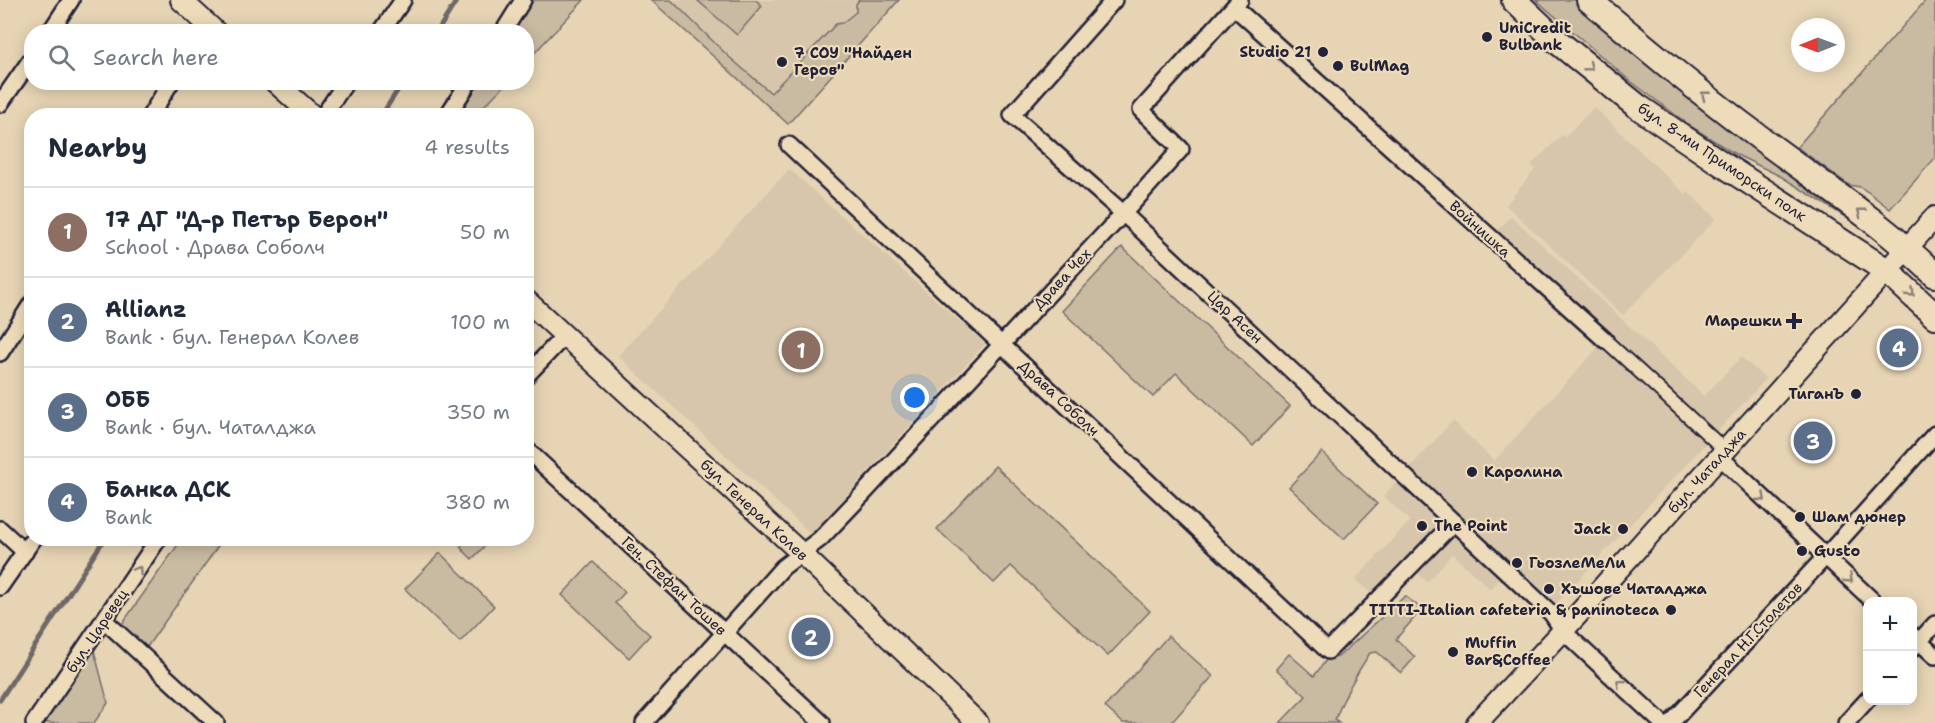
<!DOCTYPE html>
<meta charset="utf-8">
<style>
body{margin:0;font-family:"Shantell Sans",sans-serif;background:#f2f2f3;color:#1f2937}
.controls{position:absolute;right:18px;bottom:18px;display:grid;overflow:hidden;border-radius:12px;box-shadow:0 3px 15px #0003}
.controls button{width:54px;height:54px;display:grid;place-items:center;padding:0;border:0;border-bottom:2px solid #e0e1e3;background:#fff;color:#1f2937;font:30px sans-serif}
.compass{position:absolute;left:1791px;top:18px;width:54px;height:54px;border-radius:50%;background:#fff;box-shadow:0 3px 15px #0003;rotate:269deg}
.you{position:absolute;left:915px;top:398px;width:21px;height:21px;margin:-15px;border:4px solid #fff;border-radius:50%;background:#1a73e8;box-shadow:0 0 0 9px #1a73e833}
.badge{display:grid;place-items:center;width:39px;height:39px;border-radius:50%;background:#db2777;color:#fff;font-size:20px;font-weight:700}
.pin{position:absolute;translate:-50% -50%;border:3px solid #fff;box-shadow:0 2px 6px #0006}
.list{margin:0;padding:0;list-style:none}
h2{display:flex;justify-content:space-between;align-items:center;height:78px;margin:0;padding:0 24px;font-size:26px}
h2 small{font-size:20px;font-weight:400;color:#747a83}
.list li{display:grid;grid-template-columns:39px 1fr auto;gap:18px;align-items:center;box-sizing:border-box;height:90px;padding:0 24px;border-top:2px solid #e0e1e3}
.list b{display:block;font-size:22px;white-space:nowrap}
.list p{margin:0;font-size:20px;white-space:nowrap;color:#747a83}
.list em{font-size:20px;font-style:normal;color:#747a83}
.icon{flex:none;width:33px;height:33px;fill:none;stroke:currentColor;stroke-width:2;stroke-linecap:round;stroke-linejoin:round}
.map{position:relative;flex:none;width:1935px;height:723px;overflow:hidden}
.search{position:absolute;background:#fff;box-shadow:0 3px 15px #0003;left:24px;top:24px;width:510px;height:66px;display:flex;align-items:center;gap:15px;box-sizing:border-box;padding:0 21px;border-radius:24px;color:#747a83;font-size:22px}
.panel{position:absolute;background:#fff;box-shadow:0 3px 15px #0003;left:24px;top:108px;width:510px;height:438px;border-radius:24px}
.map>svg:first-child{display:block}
</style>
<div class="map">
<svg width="1935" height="723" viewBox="0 0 1935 723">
<rect width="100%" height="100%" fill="#e6d4b4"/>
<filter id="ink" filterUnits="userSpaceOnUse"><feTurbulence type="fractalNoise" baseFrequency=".0167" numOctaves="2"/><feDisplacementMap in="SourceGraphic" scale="12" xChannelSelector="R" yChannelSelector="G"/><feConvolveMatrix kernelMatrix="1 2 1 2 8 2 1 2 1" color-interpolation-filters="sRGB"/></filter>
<g filter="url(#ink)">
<g fill="#d7c6ab">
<path d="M651,0H899L788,124Z"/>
<path d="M1594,107L1685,194L1688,192L1716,219L1623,315L1506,205L1535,169L1531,165L1562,135L1565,137Z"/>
<path d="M789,169L985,344L811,534L618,356Z"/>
<path d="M1511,216L1704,396L1741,357L1766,379L1556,604L1513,564L1490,589L1452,554L1427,582L1402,559L1371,593L1356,579L1410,521L1383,496L1453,421L1494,461L1605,340L1615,338L1497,231Z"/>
</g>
<g fill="#c9baa2" stroke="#766e6e" stroke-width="1.5">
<path d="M522,0H584L527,61L526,32H502Z"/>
<path d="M651,0H671L728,56L771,93L836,24L842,23L856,12V4L859,0H899L788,124Z"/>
<path d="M697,0H756L762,6L737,35Z"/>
<path d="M1536,0H1576L1676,87L1735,135L1855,218L1853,222L1782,177L1735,154L1692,127L1629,80Z"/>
<path d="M1926,0H1935V158L1890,209L1868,192L1860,187L1849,185L1797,147Z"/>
<path d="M469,83H507L475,115H470L454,106Z"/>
<path d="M1122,247L1290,406L1253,446L1176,373L1153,397L1062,311Z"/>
<path d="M1322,452L1377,504L1344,539L1289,487Z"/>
<path d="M995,466L1150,611L1108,656L1011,566L994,583L937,529Z"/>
<path d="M469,538H510V539L505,544L488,543L472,559L460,547Z"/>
<path d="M182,539H223L142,654L117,631Z"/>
<path d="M440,553L494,606L460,642L405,589Z"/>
<path d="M593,562L625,592L615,603L650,635L629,658L562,595Z"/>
<path d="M1405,596L1422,609L1396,639L1415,657L1401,673L1377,652L1370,653C1356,674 1344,696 1335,720L1339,723H1280L1306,696L1276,669L1289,654L1314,676L1327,659L1338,657Z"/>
<path d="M1168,636L1213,676L1171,723H1123L1105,707Z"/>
<path d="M91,639L108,703L94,723H34Z"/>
</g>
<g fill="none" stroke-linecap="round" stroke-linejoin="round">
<g stroke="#6e676a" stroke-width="5">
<path d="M437,32L457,0"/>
<path d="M381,116L403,82"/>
<path d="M0,700L105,538"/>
</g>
<defs>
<path id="pedestrian" d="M1605,340L1726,451"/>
<g id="minor">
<path d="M1114,0L1012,115L1123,213L1552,614L1563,631L1662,723"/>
<path d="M1234,7L1605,340"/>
<path d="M50,32L71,0"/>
<path d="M381,32L403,0"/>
<path d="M503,32L523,0"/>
<path d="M0,104L32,58"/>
<path d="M150,116L171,82"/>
<path d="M323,116L346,82"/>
<path d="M447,116L469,82"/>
<path d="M789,145L1328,651L1453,523"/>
<path d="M0,353L32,303"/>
<path d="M526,376L565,335"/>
<path d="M526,449L822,723"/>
<path d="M1720,457L1874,602"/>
<path d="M0,529L25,552"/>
<path d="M0,587L34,538"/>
<path d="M104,620L216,723"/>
<path d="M1912,635L1935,656"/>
<path d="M1912,649L1935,624"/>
<path d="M34,723L159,538"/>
<path d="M644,723L783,567L820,539L862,495L1131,205L1181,149L1141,110L1240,0"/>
<path d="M1671,723L1825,557L1935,434"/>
<path d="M1846,723L1868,699"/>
</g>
<g id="tertiary">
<path d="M181,0L216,32"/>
<path d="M275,82L313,116"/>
<path d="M526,300L801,553L978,723"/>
<path d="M1477,723L1572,621L1935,217"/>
</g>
<g id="primary">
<path d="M1514,0L1558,42L1637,106L1719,162L1887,271L1935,316"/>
<path d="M1589,0C1645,47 1701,94 1759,137C1819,182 1882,223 1935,275"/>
</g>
</defs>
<use href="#pedestrian" stroke="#22223b" stroke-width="16"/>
<use href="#minor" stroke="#22223b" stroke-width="20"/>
<use href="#tertiary" stroke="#22223b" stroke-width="24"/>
<use href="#primary" stroke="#22223b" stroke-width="28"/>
<use href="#pedestrian" stroke="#eedbb9" stroke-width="12"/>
<use href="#minor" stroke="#eedbb9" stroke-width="15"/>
<use href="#tertiary" stroke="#eedbb9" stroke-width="20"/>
<use href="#primary" stroke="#eedbb9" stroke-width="24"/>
</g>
<defs><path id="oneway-chevron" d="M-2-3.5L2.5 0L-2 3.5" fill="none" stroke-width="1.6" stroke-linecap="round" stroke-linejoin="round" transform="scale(1.5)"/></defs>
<g stroke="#887e7a">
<use href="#oneway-chevron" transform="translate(1589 67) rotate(39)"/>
<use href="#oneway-chevron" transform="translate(1705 95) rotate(-142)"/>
<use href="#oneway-chevron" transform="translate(1861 212) rotate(-142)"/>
<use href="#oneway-chevron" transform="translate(1911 293) rotate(43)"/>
<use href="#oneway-chevron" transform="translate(1762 498) rotate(43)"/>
<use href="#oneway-chevron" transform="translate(138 570) rotate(-56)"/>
<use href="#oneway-chevron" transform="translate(1849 579) rotate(42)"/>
<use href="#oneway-chevron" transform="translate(1620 683) rotate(-137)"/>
</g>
</g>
<g fill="#22223b" stroke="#eedbb9" stroke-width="2">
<circle cx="1487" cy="37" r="6"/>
<circle cx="1323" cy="52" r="6"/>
<circle cx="782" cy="62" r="6"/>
<circle cx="1338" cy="66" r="6"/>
<path d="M1791 312h6v6h6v6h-6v6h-6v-6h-6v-6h6z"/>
<circle cx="1856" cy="394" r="6"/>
<circle cx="1472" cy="472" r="6"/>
<circle cx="1800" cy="517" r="6"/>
<circle cx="1422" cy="526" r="6"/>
<circle cx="1623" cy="529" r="6"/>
<circle cx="1802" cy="551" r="6"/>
<circle cx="1517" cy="563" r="6"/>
<circle cx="1549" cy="589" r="6"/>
<circle cx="1671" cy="610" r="6"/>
<circle cx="1453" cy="652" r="6"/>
</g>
<g text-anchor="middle" stroke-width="4.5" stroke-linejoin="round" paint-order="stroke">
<g font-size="15" font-weight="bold" fill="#22223b" stroke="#eedbb9" text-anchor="start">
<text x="1499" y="33">UniCredit<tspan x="1499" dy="17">Bulbank</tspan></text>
<text x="1311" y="57" text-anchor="end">Studio 21</text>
<text x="794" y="58">7 СОУ "Найден<tspan x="794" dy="17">Геров"</tspan></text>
<text x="1350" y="71">BulMag</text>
<text x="1782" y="326" text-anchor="end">Марешки</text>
<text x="1844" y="399" text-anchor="end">ТиганЪ</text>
<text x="1484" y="477">Каролина</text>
<text x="1812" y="522">Шам дюнер</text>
<text x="1434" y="531">The Point</text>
<text x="1611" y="534" text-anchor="end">Jack</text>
<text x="1814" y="556">Gusto</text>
<text x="1529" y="568">ГьозлеМеЛи</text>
<text x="1561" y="594">Хъшове Чаталджа</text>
<text x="1659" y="615" text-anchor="end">TITTI-Italian cafeteria &amp; paninoteca</text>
<text x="1465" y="648">Muffin<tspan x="1465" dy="17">Bar&amp;Coffee</tspan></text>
</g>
<g font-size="15" fill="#22223b" stroke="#eedbb9">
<text transform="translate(1722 162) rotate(34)" y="5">бул. 8-ми Приморски полк</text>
<text transform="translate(1480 229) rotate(42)" y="5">Войнишка</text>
<text transform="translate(1062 279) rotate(-47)" y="5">Драва Чех</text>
<text transform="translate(1235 317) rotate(43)" y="5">Цар Асен</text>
<text transform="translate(1059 398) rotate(43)" y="5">Драва Соболч</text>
<text transform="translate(1707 471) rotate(-48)" y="5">бул. Чаталджа</text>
<text transform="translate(754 510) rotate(43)" y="5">бул. Генерал Колев</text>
<text transform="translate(674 586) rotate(43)" y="5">Ген. Стефан Тошев</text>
<text transform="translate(97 631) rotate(-56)" y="5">бул. Царевец</text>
<text transform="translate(1748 640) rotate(-47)" y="5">Генерал Н.Г.Столетов</text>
</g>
</g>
</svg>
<div class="controls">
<button>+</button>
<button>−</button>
</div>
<svg class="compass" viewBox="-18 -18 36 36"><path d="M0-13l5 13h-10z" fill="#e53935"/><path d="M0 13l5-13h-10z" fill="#747a83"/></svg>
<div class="you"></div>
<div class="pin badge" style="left:801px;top:350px;background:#8d6e63">1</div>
<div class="pin badge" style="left:811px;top:637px;background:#5c6f8a">2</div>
<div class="pin badge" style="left:1813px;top:441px;background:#5c6f8a">3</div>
<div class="pin badge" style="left:1899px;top:348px;background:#5c6f8a">4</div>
<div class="search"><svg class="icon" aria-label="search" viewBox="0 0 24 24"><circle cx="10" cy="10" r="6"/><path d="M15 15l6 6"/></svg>Search here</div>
<section class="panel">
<h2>Nearby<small>4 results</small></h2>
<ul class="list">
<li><span class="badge" style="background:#8d6e63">1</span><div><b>17 ДГ &quot;Д-р Петър Берон&quot;</b><p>School · Драва Соболч</p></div><em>50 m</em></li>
<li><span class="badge" style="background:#5c6f8a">2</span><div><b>Allianz</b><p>Bank · бул. Генерал Колев</p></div><em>100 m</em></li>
<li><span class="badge" style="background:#5c6f8a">3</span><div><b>ОББ</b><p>Bank · бул. Чаталджа</p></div><em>350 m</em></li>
<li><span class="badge" style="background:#5c6f8a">4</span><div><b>Банка ДСК</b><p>Bank</p></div><em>380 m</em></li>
</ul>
</section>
</div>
